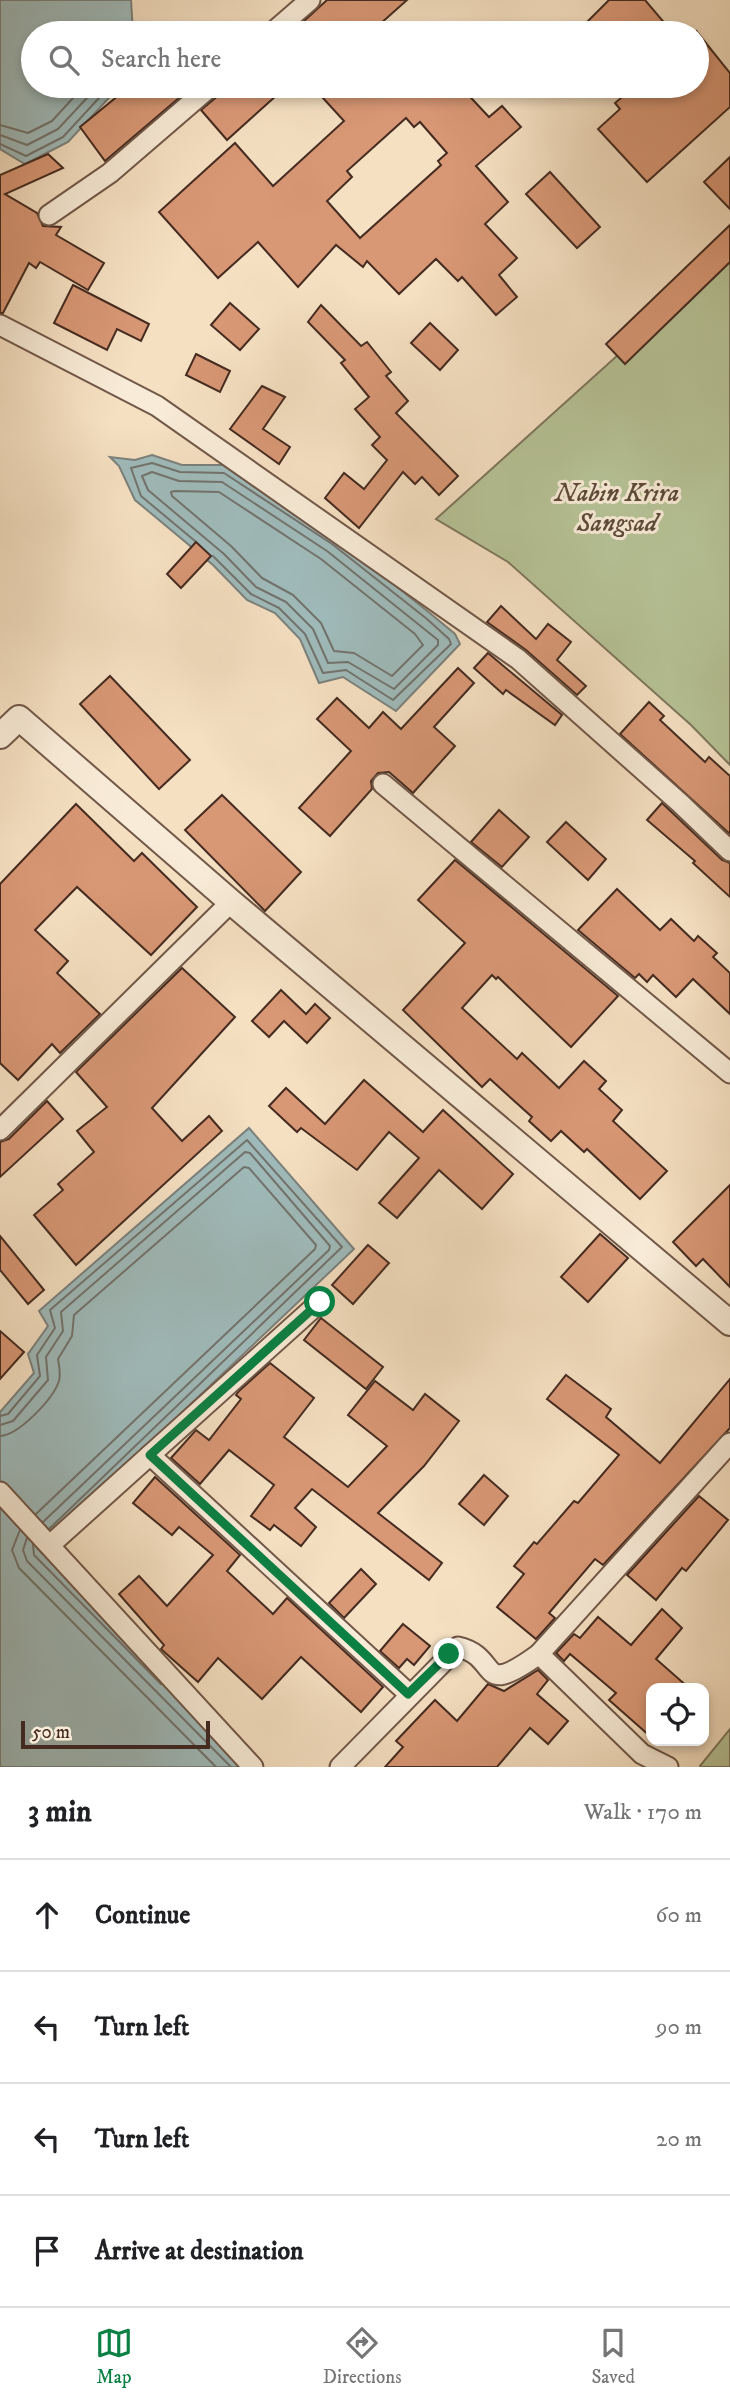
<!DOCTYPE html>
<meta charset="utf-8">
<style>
body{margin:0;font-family:"IM FELL DW Pica",serif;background:#f6f6f6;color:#202124}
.controls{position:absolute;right:21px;bottom:21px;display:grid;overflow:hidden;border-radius:14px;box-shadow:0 4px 10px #0003}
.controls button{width:63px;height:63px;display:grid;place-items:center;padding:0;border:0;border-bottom:2px solid #e0e0e0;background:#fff;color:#202124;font:35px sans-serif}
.scale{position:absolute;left:21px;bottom:18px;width:189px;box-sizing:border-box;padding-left:7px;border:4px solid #452b20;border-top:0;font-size:19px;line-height:24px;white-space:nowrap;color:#452b20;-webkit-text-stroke:5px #f8ebd7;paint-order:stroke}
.stop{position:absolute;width:21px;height:21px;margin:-16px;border:5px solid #0b8043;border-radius:50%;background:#fff}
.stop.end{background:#0b8043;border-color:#fff;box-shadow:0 2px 7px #0008}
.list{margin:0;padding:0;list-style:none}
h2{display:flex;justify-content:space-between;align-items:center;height:91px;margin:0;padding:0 28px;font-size:30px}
h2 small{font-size:23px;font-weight:400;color:#757577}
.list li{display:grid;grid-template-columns:46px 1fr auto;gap:21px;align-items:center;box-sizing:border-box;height:112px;padding:0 28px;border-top:2px solid #e0e0e0}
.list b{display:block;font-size:26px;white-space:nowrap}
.list em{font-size:23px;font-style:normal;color:#757577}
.icon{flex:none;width:38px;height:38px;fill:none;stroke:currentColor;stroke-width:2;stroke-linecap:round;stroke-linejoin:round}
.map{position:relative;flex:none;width:730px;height:1767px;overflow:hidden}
.search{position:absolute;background:#fff;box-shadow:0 4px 10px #0003;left:21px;right:21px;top:21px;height:77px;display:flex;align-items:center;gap:18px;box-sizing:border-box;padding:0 24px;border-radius:38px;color:#757577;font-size:26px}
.sheet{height:539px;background:#fff}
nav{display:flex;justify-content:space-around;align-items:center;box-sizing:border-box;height:98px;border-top:2px solid #e0e0e0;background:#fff;font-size:19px;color:#757577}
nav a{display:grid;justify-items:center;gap:4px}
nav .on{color:#0b8043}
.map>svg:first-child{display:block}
</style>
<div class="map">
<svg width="730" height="1767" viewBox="0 0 730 1767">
<rect width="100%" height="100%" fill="#f5e0c2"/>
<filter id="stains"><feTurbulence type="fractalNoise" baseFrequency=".00286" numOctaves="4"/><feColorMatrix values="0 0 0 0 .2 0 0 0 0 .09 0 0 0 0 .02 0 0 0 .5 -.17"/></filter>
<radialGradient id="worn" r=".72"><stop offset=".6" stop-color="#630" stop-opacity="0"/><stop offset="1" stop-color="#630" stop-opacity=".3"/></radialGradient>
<g fill="#b6c397" stroke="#7e775c" stroke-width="2">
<path d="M730,254V765L691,725L508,562L436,519Z"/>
<path d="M730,1729V1767H701L700,1766Z"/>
</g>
<g fill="#9fbbbb" stroke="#7b817d" stroke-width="2">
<path d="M0,0H131L133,33H33V86H120L68,142L25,164L0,149Z"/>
<path d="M152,455L182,465H225L336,538L431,614L455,634L460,644L396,711L343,677L319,683L300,639L275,613L247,600L213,565L135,500L119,466L110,457L135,460Z"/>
<path d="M249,1128L354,1249L38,1549L253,1767H0V1412L34,1373L28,1354L48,1326L39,1311Z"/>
</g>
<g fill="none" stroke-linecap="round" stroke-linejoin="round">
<g stroke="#72736e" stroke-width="2">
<path d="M0,125L28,133L52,121L84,86"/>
<path d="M0,135L27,145L58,129L98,86"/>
<path d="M0,144L26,156L63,137L110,86"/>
<path d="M152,472L179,481L222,482L327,551L438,640V645L394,689L348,662L328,663L313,629L286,602L256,587L224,554L148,490L142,476Z"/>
<path d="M175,491L219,492L321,559L415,634L423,645L392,676L354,653L334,651L321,623L293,595L262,578L231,546L172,496L171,492Z"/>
<path d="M195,541L141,496L131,468L152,463L180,472L224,473L332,544L427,619L449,639L451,644L393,700L346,670L323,673L305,634L279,608L251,594L213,556"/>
<path d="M0,1416L8,1414L40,1376L37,1355L55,1328L50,1310L247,1140L342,1247L49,1529"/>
<path d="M0,1425L13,1421L48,1380L46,1357L63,1331L61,1312L245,1152L250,1153L330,1246L329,1250L43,1522"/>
<path d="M0,1436C19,1435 53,1399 59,1381C61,1373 59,1366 58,1359L72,1336L74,1315L244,1167L249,1168L316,1245L315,1249L36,1514"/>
<path d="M20,1530L12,1550L19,1568L216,1767"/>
<path d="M27,1538L23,1550L27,1561L231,1767"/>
<path d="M33,1545L34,1555L161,1684"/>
</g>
</g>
<g fill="#d89775" stroke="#452b20" stroke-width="2" fill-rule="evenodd">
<path d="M327,0H407L370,33H291Z"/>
<path d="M609,0H645L673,33H576Z"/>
<path d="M697,32L730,73V107L647,182L598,129L620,109L615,103L635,86H697Z"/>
<path d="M130,86H193L105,161L80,127Z"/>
<path d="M223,86H287L227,140L201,110L219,95Z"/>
<path d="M312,86H460L489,117L502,106L521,127L476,166L508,202L485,224L517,258L499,275L517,297L496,315L462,277L458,281L436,259L399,294L367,261L363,267L336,245L298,287L258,242L218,278L159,212L235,143L273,186L344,121ZM406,118L414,127L420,122L447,153L438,161L441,165L360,238L327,201L352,177L347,171Z"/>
<path d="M48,154L63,168L5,194L37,213L43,226L61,227L56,235L104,263L88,290L40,262L36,268L29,263L3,313H0V175Z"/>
<path d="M730,157V209L704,182Z"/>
<path d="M550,172L600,227L577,248L526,194Z"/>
<path d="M730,225V262L625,364L606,344Z"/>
<path d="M73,285L149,324L141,341L117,329L107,350L54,323Z"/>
<path d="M230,303L259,329L240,350L211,325Z"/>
<path d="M321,305L361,346L367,342L391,372L386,376L408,401L396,413L458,476L439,495L422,477L415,484L403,472L359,528L325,498L344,473L364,489L387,460L372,445L380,437L355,409L369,397L341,363L345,360L308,322Z"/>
<path d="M430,323L458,350L440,370L411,343Z"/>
<path d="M196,354L230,371L220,392L186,375Z"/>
<path d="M262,386L285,397L263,429L290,447L279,464L230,429Z"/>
<path d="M196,542L211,556L181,588L167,574Z"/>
<path d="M501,606L536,639L548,624L571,642L557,660L586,686L577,695L526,650L487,622Z"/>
<path d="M488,653L562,715L555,725L506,690L503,694L474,668Z"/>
<path d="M458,668L474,683L434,727L455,746L413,793L389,772L378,773L371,781L372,789L330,836L299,808L351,751L317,719L337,698L369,728L383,712L401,729Z"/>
<path d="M110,676L190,760L159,789L80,704Z"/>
<path d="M649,702L664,716L660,720L705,762L709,757L730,776V834L620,734Z"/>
<path d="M222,795L301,872L265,911L185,830Z"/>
<path d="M662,803L722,860L730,863V897L693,863L695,861L647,820Z"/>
<path d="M76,804L134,861L142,853L197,907L151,955L77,887L35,930L68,961L57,973L100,1014L60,1053L52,1044L18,1080L0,1063V884Z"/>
<path d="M499,810L529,837L502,867L471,842Z"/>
<path d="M566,822L606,859L588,880L547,842Z"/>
<path d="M455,860L618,996L571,1047L498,977L496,979L492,975L462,1008L517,1059L522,1053L559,1088L584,1061L606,1081L599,1089L622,1110L613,1121L667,1171L640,1199L587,1149L584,1152L561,1131L551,1141L529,1121L532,1117L490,1079L482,1087L403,1010L465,943L418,900Z"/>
<path d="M617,889L660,930L671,919L694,941L698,936L717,953L713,957L730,973V1014L693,979L676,997L653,975L647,982L639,974L635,978L578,930Z"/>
<path d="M182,968L235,1017L152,1108L182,1141L209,1116L222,1131L76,1265L34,1215L63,1190L58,1184L94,1152L77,1131L107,1107L76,1072Z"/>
<path d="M281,990L306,1014L315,1004L330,1018L307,1043L284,1021L269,1037L252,1021Z"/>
<path d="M364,1080L423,1132L443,1110L513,1174L482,1209L439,1170L397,1218L379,1203L419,1158L389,1132L357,1170L301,1128L297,1132L269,1106L286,1088L325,1124Z"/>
<path d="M47,1101L63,1119L0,1177V1142L9,1139Z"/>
<path d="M730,1185V1287L703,1259L696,1266L673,1242Z"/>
<path d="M600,1234L628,1258L588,1302L561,1277Z"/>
<path d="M0,1236L44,1290L28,1304L0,1270Z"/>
<path d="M368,1245L389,1263L353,1304L332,1285Z"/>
<path d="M321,1318L383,1367L366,1389L304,1340Z"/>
<path d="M0,1331L24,1352L0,1379Z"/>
<path d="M270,1363L314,1398L284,1437L348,1487L387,1446L348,1415L375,1381L413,1410L425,1394L459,1421L424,1466L378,1513L442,1563L429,1580L312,1489L295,1508L316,1527L301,1546L274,1525L270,1530L251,1516L274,1485L229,1450L200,1484L171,1458L196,1430L209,1440L241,1399L236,1395L239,1391Z"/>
<path d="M566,1375L611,1409L606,1417L660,1463L730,1379V1428L603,1565L595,1559L549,1613L555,1618L536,1639L497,1607L524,1574L514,1566L534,1542L537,1544L574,1501L578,1503L619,1455L547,1399Z"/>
<path d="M484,1475L508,1496L484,1525L459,1504Z"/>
<path d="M155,1477L240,1555L227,1571L273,1614L287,1598L383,1687L361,1712L301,1657L262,1699L218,1658L198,1682L161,1649L164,1645L119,1594L139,1576L167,1606L213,1555L179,1527L172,1535L133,1503Z"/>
<path d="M699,1496L728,1520L686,1571L682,1568L656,1600L627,1575Z"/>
<path d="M361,1569L376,1584L344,1618L329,1603Z"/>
<path d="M662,1609L682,1628L656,1659L689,1688H651V1737L609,1700L616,1693L570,1654L564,1661L556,1653L574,1634L580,1638L598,1617L631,1645Z"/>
<path d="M403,1624L430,1646L414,1665L407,1659L399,1668L380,1651Z"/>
<path d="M538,1670L548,1680L537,1694L568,1721L548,1744L530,1728L497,1767H385L403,1747L396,1741L435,1700L457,1721L488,1684L504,1691Z"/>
</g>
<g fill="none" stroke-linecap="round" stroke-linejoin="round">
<defs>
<g id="minor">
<path d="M272,33L310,0"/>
<path d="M49,215L110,173L211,86"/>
<path d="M0,325L157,406L518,659L680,803L730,851"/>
<path d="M383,784L730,1073"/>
<path d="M0,1130L231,902"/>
<path d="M150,1455L409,1694"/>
<path d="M0,1492L253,1767"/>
<path d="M50,1545L320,1302"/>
<path d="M340,1767L458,1647C502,1657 475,1700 539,1654"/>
<path d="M668,1767L642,1754L539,1654L730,1443"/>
</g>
<path id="tertiary" d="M0,736L19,718L231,902L730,1323"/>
</defs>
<use href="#minor" stroke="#715848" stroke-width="23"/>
<use href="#tertiary" stroke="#715848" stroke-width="28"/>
<use href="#minor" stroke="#f8ebd7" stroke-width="19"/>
<use href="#tertiary" stroke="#f8ebd7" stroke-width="24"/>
</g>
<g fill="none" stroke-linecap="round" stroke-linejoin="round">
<path stroke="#0b8043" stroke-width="9" d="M320,1302L150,1455L408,1694L449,1654"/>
</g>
<g text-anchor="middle" stroke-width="6" stroke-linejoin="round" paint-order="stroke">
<g font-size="26" font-style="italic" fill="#5c4938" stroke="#f8ebd7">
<text x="617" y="501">Nabin Krira<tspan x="617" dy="30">Sangsad</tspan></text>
</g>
</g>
<rect width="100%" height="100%" filter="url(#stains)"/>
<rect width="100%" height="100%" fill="url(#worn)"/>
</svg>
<div class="controls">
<button><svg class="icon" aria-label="locate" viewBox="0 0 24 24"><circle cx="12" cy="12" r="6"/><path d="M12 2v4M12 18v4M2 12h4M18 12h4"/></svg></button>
</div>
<div class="scale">50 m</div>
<div class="stop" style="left:320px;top:1302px"></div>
<div class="stop end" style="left:449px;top:1654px"></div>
<div class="search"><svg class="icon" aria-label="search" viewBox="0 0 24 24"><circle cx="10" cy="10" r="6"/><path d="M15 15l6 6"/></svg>Search here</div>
</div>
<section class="sheet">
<h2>3 min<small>Walk · 170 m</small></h2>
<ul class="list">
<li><svg class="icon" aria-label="ahead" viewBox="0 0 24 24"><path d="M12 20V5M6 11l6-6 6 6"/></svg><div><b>Continue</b></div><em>60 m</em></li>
<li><svg class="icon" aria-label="left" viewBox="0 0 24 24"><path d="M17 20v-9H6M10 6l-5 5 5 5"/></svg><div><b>Turn left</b></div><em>90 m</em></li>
<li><svg class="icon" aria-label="left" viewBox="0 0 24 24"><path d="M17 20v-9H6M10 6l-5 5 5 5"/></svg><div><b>Turn left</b></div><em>20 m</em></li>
<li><svg class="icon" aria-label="arrive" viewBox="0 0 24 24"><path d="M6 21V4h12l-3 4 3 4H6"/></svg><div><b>Arrive at destination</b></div></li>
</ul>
</section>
<nav>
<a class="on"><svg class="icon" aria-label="map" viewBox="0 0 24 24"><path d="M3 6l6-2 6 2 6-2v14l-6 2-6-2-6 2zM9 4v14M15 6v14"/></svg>Map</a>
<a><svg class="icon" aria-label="directions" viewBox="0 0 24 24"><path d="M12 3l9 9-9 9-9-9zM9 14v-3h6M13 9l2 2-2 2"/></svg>Directions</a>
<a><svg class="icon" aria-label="saved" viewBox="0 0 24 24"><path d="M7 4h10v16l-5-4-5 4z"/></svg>Saved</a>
</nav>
